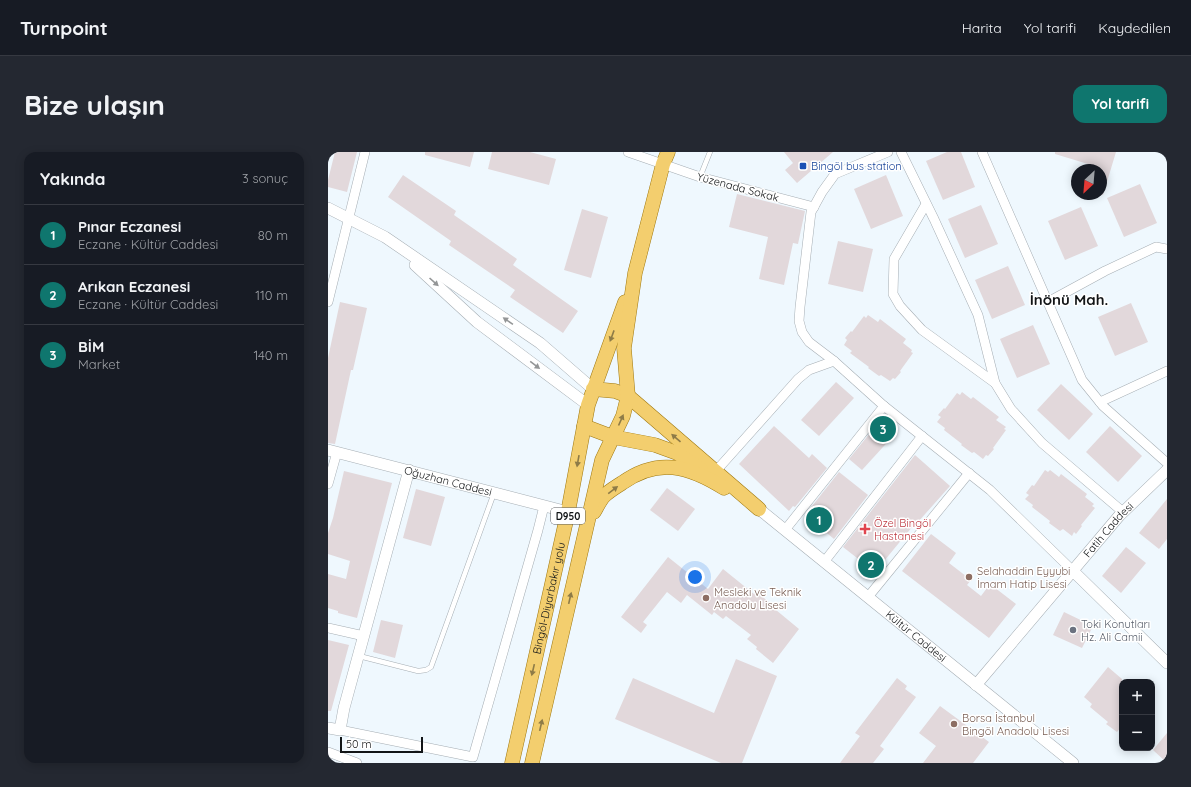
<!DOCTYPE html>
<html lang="tr">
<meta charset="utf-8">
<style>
body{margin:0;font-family:Quicksand,sans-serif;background:#242831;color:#f1f3f6}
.controls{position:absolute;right:12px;bottom:12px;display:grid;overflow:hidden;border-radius:8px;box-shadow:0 2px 10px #0003}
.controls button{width:36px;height:36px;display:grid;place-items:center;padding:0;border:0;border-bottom:1px solid #363941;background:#171b24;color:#f1f3f6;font:20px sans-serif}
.compass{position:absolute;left:743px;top:12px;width:36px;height:36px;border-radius:50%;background:#171b24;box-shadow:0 2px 10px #0003;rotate:206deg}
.scale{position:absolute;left:12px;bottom:10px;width:83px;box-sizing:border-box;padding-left:4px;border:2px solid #121517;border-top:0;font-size:11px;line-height:14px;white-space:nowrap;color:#121517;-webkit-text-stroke:3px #fff;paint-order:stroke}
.you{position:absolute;left:367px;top:425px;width:14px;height:14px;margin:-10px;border:3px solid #fff;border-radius:50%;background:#1a73e8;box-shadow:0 0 0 6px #1a73e833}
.badge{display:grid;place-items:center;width:26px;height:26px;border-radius:50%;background:#0f766e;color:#fff;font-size:13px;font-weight:700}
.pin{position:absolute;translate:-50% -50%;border:2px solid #fff;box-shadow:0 1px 4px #0006}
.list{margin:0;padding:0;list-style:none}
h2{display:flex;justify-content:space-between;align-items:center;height:52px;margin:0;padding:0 16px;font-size:17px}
h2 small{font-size:13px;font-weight:400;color:#9ea1a6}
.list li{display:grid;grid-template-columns:26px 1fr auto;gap:12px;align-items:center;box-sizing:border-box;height:60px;padding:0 16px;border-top:1px solid #363941}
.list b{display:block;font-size:15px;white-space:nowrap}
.list p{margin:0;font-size:13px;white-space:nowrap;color:#9ea1a6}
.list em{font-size:13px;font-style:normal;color:#9ea1a6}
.map{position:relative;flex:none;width:839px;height:611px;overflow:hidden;border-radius:12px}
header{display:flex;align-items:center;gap:24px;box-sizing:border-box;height:56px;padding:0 20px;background:#171b24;border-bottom:1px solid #363941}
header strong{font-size:19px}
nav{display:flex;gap:22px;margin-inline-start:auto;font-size:14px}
.intro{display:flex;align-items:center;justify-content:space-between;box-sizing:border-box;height:96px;padding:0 24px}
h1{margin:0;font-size:28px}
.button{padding:10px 18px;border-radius:12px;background:#0f766e;color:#fff;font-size:14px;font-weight:700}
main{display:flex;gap:24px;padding:0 24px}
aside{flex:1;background:#171b24;border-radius:12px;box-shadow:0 2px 10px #0003}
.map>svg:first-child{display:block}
</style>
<header>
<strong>Turnpoint</strong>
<nav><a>Harita</a><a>Yol tarifi</a><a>Kaydedilen</a></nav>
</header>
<div class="intro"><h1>Bize ulaşın</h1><a class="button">Yol tarifi</a></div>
<main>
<aside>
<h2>Yakında<small>3 sonuç</small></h2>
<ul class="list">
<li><span class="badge">1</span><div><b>Pınar Eczanesi</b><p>Eczane · Kültür Caddesi</p></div><em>80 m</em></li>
<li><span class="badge">2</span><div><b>Arıkan Eczanesi</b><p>Eczane · Kültür Caddesi</p></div><em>110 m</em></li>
<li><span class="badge">3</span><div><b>BİM</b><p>Market</p></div><em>140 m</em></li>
</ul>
</aside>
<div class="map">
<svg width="839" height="611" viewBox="0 0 839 611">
<rect width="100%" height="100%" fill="#eff8fe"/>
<g fill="#e2d8db">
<path d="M7,0H29L19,40L0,35V28Z"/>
<path d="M97,0H146L142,15L97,3Z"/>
<path d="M164,0H202L228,7L221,33L160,17Z"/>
<path d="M456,0H505L469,31L457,18L465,11Z"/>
<path d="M619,0H633L647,35L615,48L598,9Z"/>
<path d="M727,0H788L775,43H773V18H758L760,12L727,2Z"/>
<path d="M75,23L128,59L126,63L189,107L185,113L250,159L235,181L182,145L187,138L121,93L123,89L60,45Z"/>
<path d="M558,23L575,64L543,77L526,37Z"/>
<path d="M812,32L829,71L796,85L779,46Z"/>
<path d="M409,42L477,59L470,92L465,91L456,133L431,127L440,85L401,75Z"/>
<path d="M653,53L670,92L637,106L620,67Z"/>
<path d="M753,55L770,94L737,108L720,69Z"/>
<path d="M254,57L280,65L263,126L236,118Z"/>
<path d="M510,89L545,97L535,140L500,132Z"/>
<path d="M680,114L697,153L664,167L647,128Z"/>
<path d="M12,150L39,156L25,218H23L7,292L0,291V206Z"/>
<path d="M803,151L820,190L787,204L770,165Z"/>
<path d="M540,163L550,170L552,167L578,187L575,191L584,198L583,200L585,201L572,219L573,220L567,227L565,226L562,229L553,223L551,224L540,216L541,215L522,201L524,199L516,193L519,188L517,186L523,179L524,180L536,164L538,166Z"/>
<path d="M705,173L722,212L689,226L672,187Z"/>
<path d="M508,230L526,246L491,284L473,268Z"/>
<path d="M733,232L765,262L741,288L709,258Z"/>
<path d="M634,240L643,247L645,245L654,252L671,265L668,268L678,275L676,277L678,278L665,296L666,297L660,304L658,303L655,307L646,300L644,301L633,293L634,292L616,278L617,276L609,270L613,265L610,263L616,256L617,257L629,241L632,243Z"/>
<path d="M551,270L566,283L534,318L521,307Z"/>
<path d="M446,274L481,306L484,302L499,316L467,355L465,354L461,359L411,312Z"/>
<path d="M782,274L814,304L790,330L758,300Z"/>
<path d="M587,303L622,334L590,370L589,369L547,420L515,395Z"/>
<path d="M717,318L720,320L722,318L731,325L733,322L759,342L757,345L766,352L764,354L767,356L753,373L754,374L748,382L746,380L744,384L735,377L732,379L721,371L722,369L704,355L705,353L697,347L701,343L698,341L704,333L706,334Z"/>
<path d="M16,319L64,331L29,466L10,461V459L0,456V422L18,427L22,409L0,402V381L5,366Z"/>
<path d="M511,320L540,343L506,387L477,363Z"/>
<path d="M339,336L367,357L350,379L322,358Z"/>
<path d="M88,337L117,345L103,394L75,386Z"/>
<path d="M839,347V387L831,397L811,381Z"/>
<path d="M603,382L628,401L621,411L643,428L639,433L653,444L662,432L688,452L661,486L574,419Z"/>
<path d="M798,395L818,411L793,441L774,424Z"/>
<path d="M340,405L380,437L395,417L426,442L428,439L443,452L442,453L471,477L445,511L428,497L429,495L419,487L423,483L398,464L395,467L386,460L384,463L359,443L353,451L339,440L315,470L319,473L313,481L293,465Z"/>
<path d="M736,460L765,474L754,496L725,483Z"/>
<path d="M53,468L75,473L67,506L45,500Z"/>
<path d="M0,488L21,493L3,559H0Z"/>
<path d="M408,507L449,524L414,611H393L287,567L305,526L386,561Z"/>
<path d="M780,515L794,527V574L789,580L778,572L780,570L762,555L764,552L756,545Z"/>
<path d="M569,526L579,534L577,537L588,545L552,594L556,597L545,611H512L532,584L527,581Z"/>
<path d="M612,554L661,590L645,611H595L608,594L591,581Z"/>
<path d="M839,581V611L825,598Z"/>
</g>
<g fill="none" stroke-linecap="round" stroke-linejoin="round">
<defs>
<g id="service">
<path d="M372,25L382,0"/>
<path d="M31,504L90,519L98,518L103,515L166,341"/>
</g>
<g id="minor">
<path d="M300,0L372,25L486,55"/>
<path d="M560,0L507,22L494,40L483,60L472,155L471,169L474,180L481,190L506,209L556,254L662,338L745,419"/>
<path d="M573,0L606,67L650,163L667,231L683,257L714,291L795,360"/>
<path d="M654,0L754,228L775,254L839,311"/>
<path d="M598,52L566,107L565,142L572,154L594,178L667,231"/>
<path d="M0,150L37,0"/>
<path d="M720,150L777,119L828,95L839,97"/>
<path d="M772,250L839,219"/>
<path d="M388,319L470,227L481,218L506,209"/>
<path d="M0,332L9,300"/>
<path d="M457,378L556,254"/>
<path d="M496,410L594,284"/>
<path d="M540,445L641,321"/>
<path d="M0,476L36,484"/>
<path d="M12,578L145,605L210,378L216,354"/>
<path d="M0,600L29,611"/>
</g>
<g id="tertiary">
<path d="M0,56L57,85L212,191L265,237"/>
<path d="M87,113L149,170L260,253"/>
<path id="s1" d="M0,298L240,360"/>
<path id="s2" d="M431,357L745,611"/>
<path d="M745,419L839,511"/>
<path id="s3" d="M648,533L791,364L839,318"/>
<path d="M0,576L12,578L16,556L81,318"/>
</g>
<g id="primary">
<path d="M265,237L287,239L300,244L431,357"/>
<path d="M256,274L285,285L327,293L349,301L373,317"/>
<path d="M266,360C269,355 272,348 276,344C281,339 288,335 294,331C330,305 361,314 396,336"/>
<path id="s4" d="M184,611L240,360L260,253L297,150"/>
<path d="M204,611L274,308L295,264L300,244L296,196L307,121L335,12L340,0"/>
</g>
</defs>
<use href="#service" stroke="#a6aeb4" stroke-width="5.5"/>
<use href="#minor" stroke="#a6aeb4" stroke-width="10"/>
<use href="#tertiary" stroke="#a6aeb4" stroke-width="12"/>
<use href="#primary" stroke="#9f7810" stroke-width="15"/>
<use href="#service" stroke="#fff" stroke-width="4.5"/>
<use href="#minor" stroke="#fff" stroke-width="9"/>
<use href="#tertiary" stroke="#fff" stroke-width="11"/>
<use href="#primary" stroke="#f3ce6e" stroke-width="14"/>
</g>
<defs><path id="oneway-solid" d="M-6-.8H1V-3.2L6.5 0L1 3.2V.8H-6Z"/></defs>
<g fill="#949697">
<use href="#oneway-solid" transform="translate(106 130) rotate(42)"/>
<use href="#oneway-solid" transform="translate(180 169) rotate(-146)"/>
<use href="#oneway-solid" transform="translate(207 213) rotate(37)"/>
</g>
<g fill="#8e7b47">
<use href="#oneway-solid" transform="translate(284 184) rotate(110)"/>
<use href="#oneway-solid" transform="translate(293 268) rotate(-66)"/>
<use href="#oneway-solid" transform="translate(348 286) rotate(-139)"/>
<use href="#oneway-solid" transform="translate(250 309) rotate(100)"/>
<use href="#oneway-solid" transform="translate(285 338) rotate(-37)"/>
<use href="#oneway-solid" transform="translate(242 446) rotate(-77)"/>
<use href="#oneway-solid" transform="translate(205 518) rotate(103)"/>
<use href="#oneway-solid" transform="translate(213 573) rotate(-77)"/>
</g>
<rect fill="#1a4fb4" stroke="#fff" stroke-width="1.5" x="471" y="10" width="8" height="8" rx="2"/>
<path fill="#e0444e" stroke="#fff" stroke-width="1.5" d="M535 371h4v4h4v4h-4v4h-4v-4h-4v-4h4z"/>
<g fill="#8d6e63" stroke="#fff" stroke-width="1.5">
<circle cx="641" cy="425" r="4"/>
<circle cx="378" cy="446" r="4"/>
<circle cx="626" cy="572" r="4"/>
</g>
<circle fill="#6b7280" stroke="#fff" stroke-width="1.5" cx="745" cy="478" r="4"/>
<g text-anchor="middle" stroke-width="3" stroke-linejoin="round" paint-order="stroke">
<rect fill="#fff" stroke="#595b5d" stroke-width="1" x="223" y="356" width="34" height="16" rx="3"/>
<g font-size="10" font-weight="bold" fill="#121517">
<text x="240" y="368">D950</text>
</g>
<g font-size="11" fill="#164399" stroke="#fff" text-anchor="start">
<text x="483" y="18">Bingöl bus station</text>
</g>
<g font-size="11" fill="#121517" stroke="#fff">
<text transform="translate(410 35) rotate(15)" y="4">Yüzenada Sokak</text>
<text dy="4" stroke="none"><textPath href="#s1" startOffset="124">Oğuzhan Caddesi</textPath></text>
<text dy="4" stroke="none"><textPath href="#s3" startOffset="204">Fatih Caddesi</textPath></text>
<text dy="4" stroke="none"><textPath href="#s4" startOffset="169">Bingöl-Diyarbakır yolu</textPath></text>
<text dy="4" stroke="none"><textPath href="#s2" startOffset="202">Kültür Caddesi</textPath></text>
</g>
<g font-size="11" fill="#be3a42" stroke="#fff" text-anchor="start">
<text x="546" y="375">Özel Bingöl<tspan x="546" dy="13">Hastanesi</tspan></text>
</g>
<g font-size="11" fill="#785e54" stroke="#fff" text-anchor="start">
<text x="649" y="423">Selahaddin Eyyubi<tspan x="649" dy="13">İmam Hatip Lisesi</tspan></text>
<text x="386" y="444">Mesleki ve Teknik<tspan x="386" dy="13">Anadolu Lisesi</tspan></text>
<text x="634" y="570">Borsa İstanbul<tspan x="634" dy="13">Bingöl Anadolu Lisesi</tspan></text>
</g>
<g font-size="11" fill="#5b616d" stroke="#fff" text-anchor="start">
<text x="753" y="476">Toki Konutları<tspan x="753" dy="13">Hz. Ali Camii</tspan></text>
</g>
<g font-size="15" font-weight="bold" fill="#121517" stroke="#fff">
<text x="741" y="153">İnönü Mah.</text>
</g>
</g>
</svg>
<div class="controls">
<button>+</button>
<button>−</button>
</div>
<svg class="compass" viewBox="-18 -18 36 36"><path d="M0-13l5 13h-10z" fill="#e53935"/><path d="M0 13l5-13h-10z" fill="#9ea1a6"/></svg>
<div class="scale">50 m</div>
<div class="you"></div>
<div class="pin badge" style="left:491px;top:368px">1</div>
<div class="pin badge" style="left:543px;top:413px">2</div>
<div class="pin badge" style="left:555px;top:277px">3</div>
</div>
</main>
